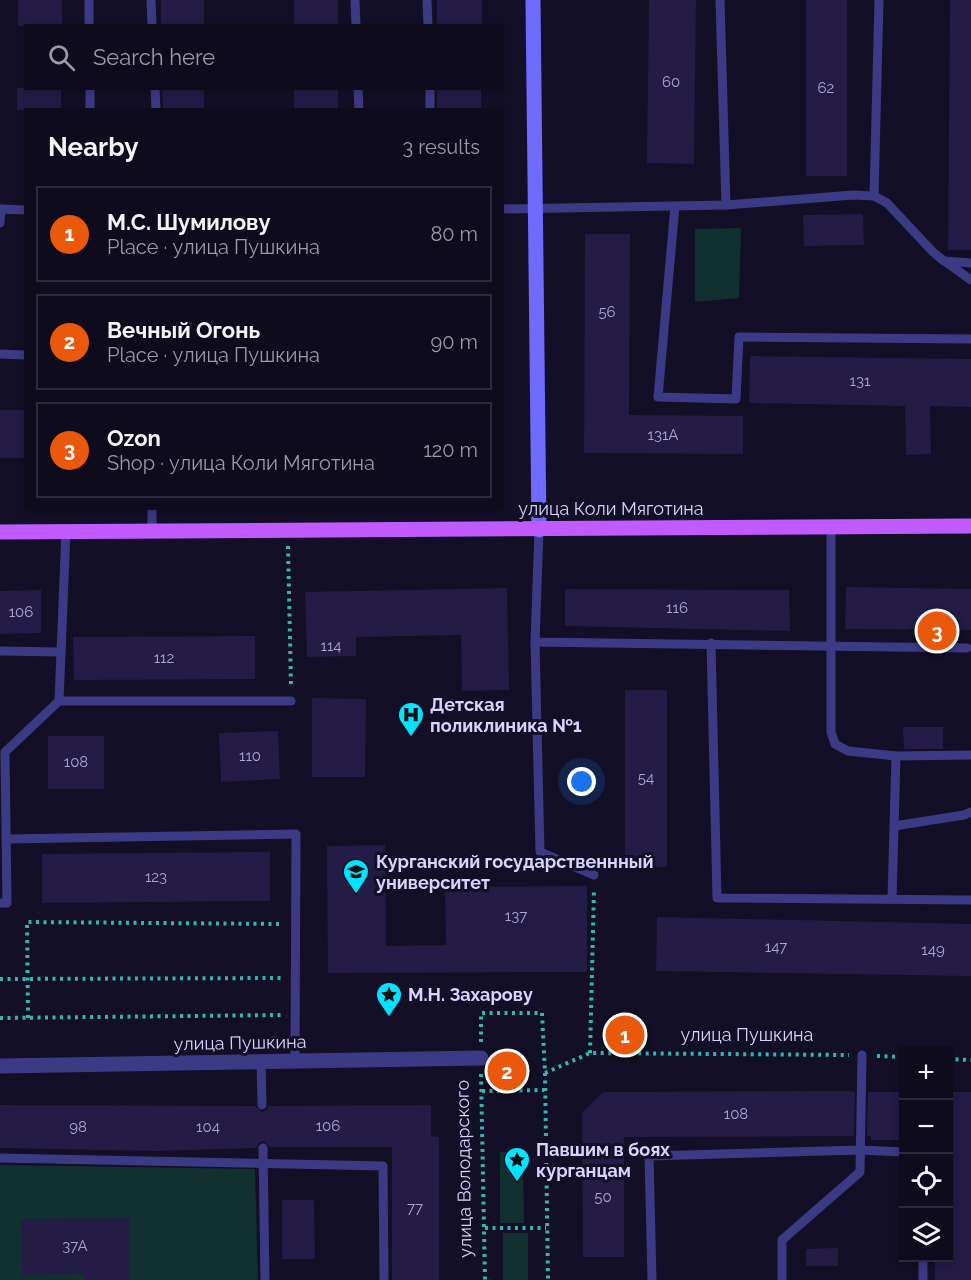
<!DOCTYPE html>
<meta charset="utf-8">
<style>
body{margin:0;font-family:Raleway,sans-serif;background:#171425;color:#f1f3f6}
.controls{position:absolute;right:18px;bottom:18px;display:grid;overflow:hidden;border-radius:0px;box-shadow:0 3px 9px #0003}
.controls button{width:54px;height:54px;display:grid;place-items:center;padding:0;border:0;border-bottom:2px solid #2e2b3b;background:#0e0b1c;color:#f1f3f6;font:30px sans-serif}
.you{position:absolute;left:582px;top:782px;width:21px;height:21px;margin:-15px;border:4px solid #fff;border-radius:50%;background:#1a73e8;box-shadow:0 0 0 9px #1a73e833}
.badge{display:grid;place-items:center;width:39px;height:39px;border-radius:50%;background:#ea580c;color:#fff;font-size:20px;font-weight:700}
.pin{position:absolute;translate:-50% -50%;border:3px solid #fff;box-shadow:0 2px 6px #0006}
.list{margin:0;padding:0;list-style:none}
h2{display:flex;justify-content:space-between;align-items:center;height:78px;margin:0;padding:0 24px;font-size:26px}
h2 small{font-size:20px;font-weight:400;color:#9b9ba3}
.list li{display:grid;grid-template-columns:39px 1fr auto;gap:18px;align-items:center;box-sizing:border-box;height:96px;margin:0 12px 12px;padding:0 12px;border:2px solid #2e2b3b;border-radius:0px}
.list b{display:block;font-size:22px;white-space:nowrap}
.list p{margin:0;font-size:20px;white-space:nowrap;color:#9b9ba3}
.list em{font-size:20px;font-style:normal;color:#9b9ba3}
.icon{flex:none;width:33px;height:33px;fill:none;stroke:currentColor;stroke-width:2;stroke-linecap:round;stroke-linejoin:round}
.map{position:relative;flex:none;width:971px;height:1280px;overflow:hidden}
.search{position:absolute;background:#0e0b1c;box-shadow:0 3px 9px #0003;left:24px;top:24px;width:480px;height:66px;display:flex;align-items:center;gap:15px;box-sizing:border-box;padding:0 21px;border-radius:0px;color:#9b9ba3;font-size:22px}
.panel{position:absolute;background:#0e0b1c;box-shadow:0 3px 9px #0003;left:24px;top:108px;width:480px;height:402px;border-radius:0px}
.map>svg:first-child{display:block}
</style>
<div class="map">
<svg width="971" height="1280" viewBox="0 0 971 1280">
<rect width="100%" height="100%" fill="#130f26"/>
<g fill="#12302f">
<path d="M741,228L739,298L695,302V229Z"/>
<path d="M500,1152H523L524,1223H500Z"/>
<path d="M0,1165L255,1169L258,1280H0Z"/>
<rect x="503" y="1233" width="25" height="47"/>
</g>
<g fill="#241b47">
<rect x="18" y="0" width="44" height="26"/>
<rect x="161" y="0" width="43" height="26"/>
<rect x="294" y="0" width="44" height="26"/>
<rect x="437" y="0" width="45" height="26"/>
<path d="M649,0H696L694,164L647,163Z"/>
<rect x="806" y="0" width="41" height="176"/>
<path d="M950,0H971V250H948Z"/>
<rect x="17" y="88" width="44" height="22"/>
<path d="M162,88H204V110H163Z"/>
<rect x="294" y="88" width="44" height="22"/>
<rect x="437" y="88" width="44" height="22"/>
<path d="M863,214L864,245L804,246L803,215Z"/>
<path d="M585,234H630L629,415L743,416V454L584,453Z"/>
<path d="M750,356L971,359V407L930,406L931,454L906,455L905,406L749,403Z"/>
<rect x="0" y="410" width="26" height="48"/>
<path d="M846,587L971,589V630L845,629Z"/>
<path d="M507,588L509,690L462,691L461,635L356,637V656L307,657L305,592Z"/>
<path d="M565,589L789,590L790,631L565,626Z"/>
<path d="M41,590V633L0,634V591Z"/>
<path d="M255,636V679L74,680L73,637Z"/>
<rect x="625" y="690" width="42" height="177"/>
<path d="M312,698L366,699L365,777H312Z"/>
<path d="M903,727H943V749H904Z"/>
<path d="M278,731L280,779L221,782L219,733Z"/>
<rect x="48" y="736" width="56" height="53"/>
<path d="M385,845L386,946L446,945L445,887L587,886V972L328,973L327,846Z"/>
<path d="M270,852V901L42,903V854Z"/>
<path d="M657,917L971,924V976L656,971Z"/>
<path d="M848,1091L855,1092L854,1136L624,1137V1257H583L582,1113L603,1092Z"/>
<path d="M868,1092H903V1140H871V1136H867Z"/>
<path d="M948,1092H971V1280H935V1257H948Z"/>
<path d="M0,1105L255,1106L262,1112L266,1110L269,1106L431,1105V1136L439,1137V1280H392V1147H270L263,1141L259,1143L256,1148L156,1151L0,1148Z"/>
<path d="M282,1200H314L315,1259H282Z"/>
<path d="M129,1218L130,1280H84V1274L22,1275L21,1219Z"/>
<path d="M838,1248V1266H806V1249Z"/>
</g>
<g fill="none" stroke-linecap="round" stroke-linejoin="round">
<g stroke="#2fb8b0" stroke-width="4" stroke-dasharray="3 4.5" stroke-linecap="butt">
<path d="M288,546L291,686"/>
<path d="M0,979L281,978"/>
<path d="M0,1018L281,1015"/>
<path d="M28,1018L27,922L282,924"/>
<path d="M481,1042V1013H542L545,1073L590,1053L849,1055"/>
<path d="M590,1053L594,889"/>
<path d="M877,1056L904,1057"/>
<path d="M948,1059L971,1060"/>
<path d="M545,1073L548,1280"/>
<path d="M481,1074L485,1280"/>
<path d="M482,1091L544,1090"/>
<path d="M485,1228H546"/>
</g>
<g stroke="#3d3a85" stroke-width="9">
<path d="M89,0V26"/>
<path d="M151,0L152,26"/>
<path d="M355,0L356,26"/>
<path d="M427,0L428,26"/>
<path d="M720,0L726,205"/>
<path d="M90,88V110"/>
<path d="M155,88L156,110"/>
<path d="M358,88L359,110"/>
<path d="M430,88V110"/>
<path d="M874,196L887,203L933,252L944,261L971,263"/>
<path d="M675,206L658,397L736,399L739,337L971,339"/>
<path d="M0,209L26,210"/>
<path d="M502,209L726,205L853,195L874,196L879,0"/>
<path d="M0,223L1,209"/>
<path d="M946,262L971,280"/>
<path d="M0,354L26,355"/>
<path d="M831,527V732L835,744L848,751L896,756L892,899"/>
<path d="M539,530L535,642L967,648"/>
<path d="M152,531V508"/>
<path d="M535,642L540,852L594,875"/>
<path d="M711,643L717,898L971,900"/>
<path d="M0,651L61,652"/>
<path d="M59,701H291"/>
<path d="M896,756L971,755"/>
<path d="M894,826L964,815L971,812"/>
<path d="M6,839L296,834L295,1061"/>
<path d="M0,903H7L5,752L59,701L66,531"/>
<path d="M261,1062L262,1105"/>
<path d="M263,1148L265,1280"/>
<path d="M0,1158L383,1166L384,1280"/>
<path d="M923,1258V1280"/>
<path d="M652,1280L649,1156L860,1150L904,1152"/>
<path d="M782,1280V1240L860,1172L862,1055"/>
</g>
<path stroke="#3d3a85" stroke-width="15" d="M0,1066L481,1058"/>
<path stroke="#6f6bff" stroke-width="15" d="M533,0L539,530"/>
<path stroke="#c25bff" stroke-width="15" d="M0,532L971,526"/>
</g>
<defs>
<symbol id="hospital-pin" viewBox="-11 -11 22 30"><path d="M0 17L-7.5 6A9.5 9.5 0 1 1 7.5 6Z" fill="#00e5ff" stroke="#130f26"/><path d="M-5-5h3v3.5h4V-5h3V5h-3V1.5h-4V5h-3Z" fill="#111"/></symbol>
<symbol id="university-pin" viewBox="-11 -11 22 30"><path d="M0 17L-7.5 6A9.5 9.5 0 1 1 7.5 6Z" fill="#00e5ff" stroke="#130f26"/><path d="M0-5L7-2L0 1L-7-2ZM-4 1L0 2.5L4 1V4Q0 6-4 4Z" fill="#111"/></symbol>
<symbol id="sight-pin" viewBox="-11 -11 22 30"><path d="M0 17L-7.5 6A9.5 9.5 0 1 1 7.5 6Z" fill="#00e5ff" stroke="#130f26"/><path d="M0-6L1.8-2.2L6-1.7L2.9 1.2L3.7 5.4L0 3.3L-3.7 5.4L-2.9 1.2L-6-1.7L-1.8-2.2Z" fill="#111"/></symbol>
</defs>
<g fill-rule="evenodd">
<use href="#hospital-pin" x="396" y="700" width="30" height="40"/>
<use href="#university-pin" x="341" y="857" width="30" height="40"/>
<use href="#sight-pin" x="374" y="980" width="30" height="40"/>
<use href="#sight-pin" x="502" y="1145" width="30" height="40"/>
</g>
<g text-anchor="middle" stroke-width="6" stroke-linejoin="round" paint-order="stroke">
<g font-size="15" fill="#aca6d1">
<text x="671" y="87">60</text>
<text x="826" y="93">62</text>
<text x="607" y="317">56</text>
<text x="860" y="386">131</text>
<text x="663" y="440">131А</text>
<text x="677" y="613">116</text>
<text x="21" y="617">106</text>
<text x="331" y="651">114</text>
<text x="164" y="663">112</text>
<text x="250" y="761">110</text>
<text x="76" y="767">108</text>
<text x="646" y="783">54</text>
<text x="156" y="882">123</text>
<text x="516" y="921">137</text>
<text x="776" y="952">147</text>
<text x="933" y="955">149</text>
<text x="736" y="1119">108</text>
<text x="328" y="1131">106</text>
<text x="78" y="1132">98</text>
<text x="208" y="1132">104</text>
<text x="603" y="1202">50</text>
<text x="415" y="1213">77</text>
<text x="75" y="1251">37А</text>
</g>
<g font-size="18" fill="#d9d4ff" stroke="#130f26">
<text x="611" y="515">улица Коли Мяготина</text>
<text x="747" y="1041">улица Пушкина</text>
<text transform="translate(240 1043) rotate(-1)" y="6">улица Пушкина</text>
<text transform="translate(464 1169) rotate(-91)" y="6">улица Володарского</text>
</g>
<g font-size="18" font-weight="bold" fill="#d9d4ff" stroke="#130f26" text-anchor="start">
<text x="430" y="711">Детская<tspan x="430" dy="21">поликлиника №1</tspan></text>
<text x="376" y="868">Курганский государственнный<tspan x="376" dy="21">университет</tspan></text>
<text x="408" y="1001">М.Н. Захарову</text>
<text x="536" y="1156">Павшим в боях<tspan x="536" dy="21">курганцам</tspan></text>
</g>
</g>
</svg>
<div class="controls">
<button>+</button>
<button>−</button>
<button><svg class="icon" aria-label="locate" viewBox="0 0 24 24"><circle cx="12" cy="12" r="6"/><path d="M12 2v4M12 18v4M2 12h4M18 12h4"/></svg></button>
<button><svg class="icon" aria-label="layers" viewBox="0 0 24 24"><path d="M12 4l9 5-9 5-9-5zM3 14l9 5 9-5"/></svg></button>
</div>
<div class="you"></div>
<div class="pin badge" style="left:625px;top:1035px">1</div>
<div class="pin badge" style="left:507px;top:1071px">2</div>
<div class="pin badge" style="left:937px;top:631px">3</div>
<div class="search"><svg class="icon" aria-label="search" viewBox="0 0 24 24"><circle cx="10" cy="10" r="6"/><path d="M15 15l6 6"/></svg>Search here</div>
<section class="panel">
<h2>Nearby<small>3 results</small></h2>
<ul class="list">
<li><span class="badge">1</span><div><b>М.С. Шумилову</b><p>Place · улица Пушкина</p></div><em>80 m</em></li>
<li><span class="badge">2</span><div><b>Вечный Огонь</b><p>Place · улица Пушкина</p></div><em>90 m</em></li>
<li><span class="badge">3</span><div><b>Ozon</b><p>Shop · улица Коли Мяготина</p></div><em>120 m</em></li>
</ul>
</section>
</div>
